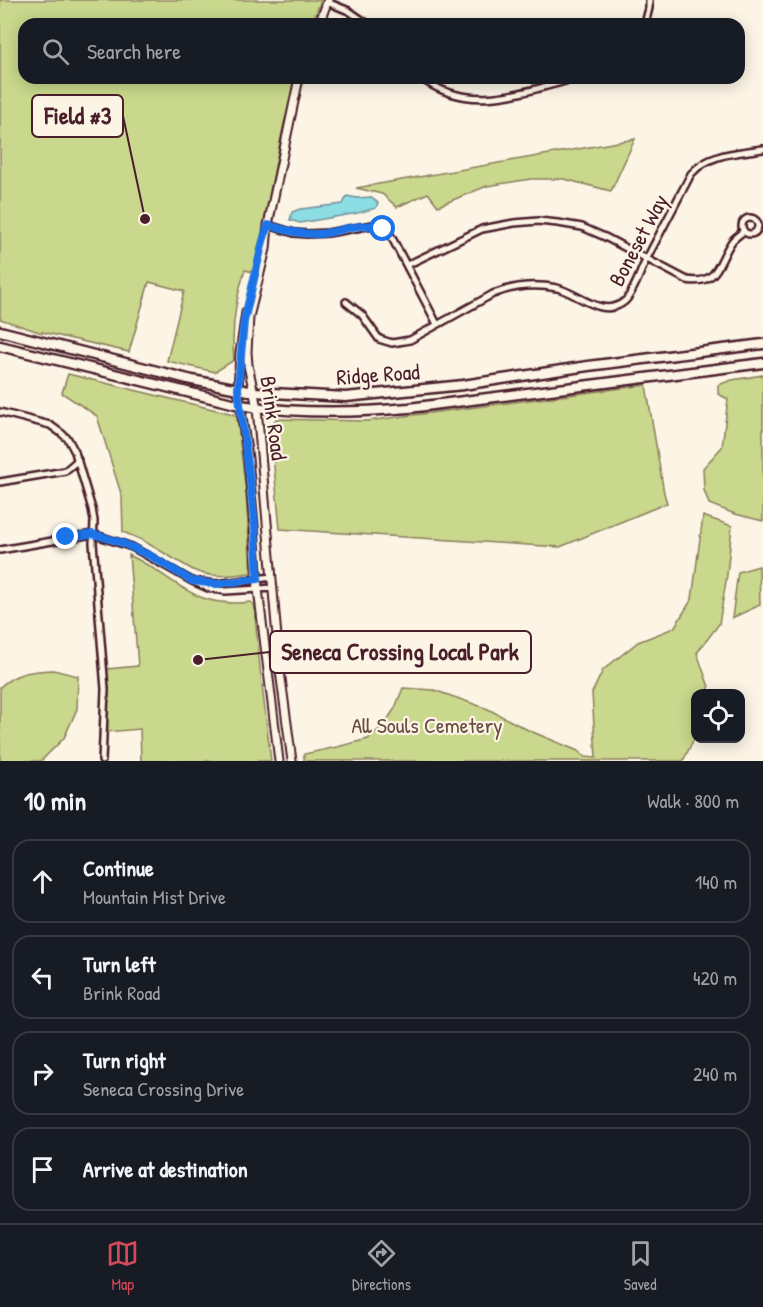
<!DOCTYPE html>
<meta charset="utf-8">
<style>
body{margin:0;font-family:"Patrick Hand",sans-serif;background:#242831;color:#f1f3f6}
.controls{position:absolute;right:18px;bottom:18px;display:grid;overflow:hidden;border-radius:12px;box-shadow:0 3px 15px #0003}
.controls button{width:54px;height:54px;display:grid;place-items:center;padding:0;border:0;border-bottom:2px solid #363941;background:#171b24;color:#f1f3f6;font:30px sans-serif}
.stop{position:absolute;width:18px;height:18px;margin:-14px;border:4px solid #1a73e8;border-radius:50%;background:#fff}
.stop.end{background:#1a73e8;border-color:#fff;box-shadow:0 2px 6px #0008}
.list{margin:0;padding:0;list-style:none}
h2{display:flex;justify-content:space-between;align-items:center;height:78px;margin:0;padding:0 24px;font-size:26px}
h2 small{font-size:20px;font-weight:400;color:#9ea1a6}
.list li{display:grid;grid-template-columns:39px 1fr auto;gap:18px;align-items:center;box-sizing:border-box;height:84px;margin:0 12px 12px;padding:0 12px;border:2px solid #363941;border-radius:18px}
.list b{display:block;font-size:22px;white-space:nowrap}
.list p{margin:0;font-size:20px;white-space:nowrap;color:#9ea1a6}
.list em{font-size:20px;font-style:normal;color:#9ea1a6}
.icon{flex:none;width:33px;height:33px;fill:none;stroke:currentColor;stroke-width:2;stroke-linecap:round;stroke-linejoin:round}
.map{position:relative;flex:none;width:763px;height:761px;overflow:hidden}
.search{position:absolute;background:#171b24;box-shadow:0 3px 15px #0003;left:18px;right:18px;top:18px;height:66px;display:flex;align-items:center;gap:15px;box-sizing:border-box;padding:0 21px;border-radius:18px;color:#9ea1a6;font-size:22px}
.sheet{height:462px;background:#171b24}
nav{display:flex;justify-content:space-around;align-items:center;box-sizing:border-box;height:84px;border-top:2px solid #363941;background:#171b24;font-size:16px;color:#9ea1a6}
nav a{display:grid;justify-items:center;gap:3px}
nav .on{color:#d1495b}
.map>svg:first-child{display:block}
</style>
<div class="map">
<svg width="763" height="761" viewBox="0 0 763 761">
<rect width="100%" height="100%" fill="#fcf5e5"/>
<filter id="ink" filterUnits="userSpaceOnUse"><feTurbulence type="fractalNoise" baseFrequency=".0167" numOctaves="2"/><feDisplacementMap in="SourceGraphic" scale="12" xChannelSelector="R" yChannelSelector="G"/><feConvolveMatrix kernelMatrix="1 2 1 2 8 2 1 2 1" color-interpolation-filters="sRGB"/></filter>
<g filter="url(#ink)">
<g fill="#c9d88c" stroke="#8a7c5c" stroke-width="1.5">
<path d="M0,0H321L312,24H24V78H294L289,108L284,123L269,197H274L253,272L245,270C235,300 231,329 234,360L215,372L167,361L184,291L149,282L129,352L42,332V333L0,319Z"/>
<path d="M635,139L611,191L564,179H531L487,186L438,206L428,193L397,207L382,194L356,188Z"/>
<path d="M68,374L233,414L237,417L246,493L251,573C231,575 212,579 193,570L142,540L123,532L122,497L97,416L62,393Z"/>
<path d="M763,375V521L735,514L709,504L704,490L703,468L722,447L728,399L718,394V385L732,380Z"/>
<path d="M646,385L664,493L667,503L560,547L280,529L270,426L276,419L367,421Z"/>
<path d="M703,516L732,526L727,575L719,624L697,653L709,687L708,693L696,694L695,737L683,761H304V754L337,747L368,739L384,725L395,708L403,688L434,690L488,709L528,730L578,751L585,757L596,758L592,693L603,670L638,642L674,628L692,599Z"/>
<path d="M129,555C178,578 190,609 251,602L254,605L260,668L271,761H141L140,729L106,732L109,693L107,669L138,666Z"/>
<path d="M759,566L760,605L732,618L738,572Z"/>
<path d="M53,670L78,676L77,709L64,738L41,761H0V687C16,672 32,671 53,670Z"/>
</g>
<path fill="#8cdde4" stroke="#72919a" stroke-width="1.5" d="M347,196L357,198L371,197L378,203L376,208L358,213L300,223L290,220L292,212L300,209L343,204Z"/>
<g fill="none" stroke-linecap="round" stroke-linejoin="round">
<defs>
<g id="minor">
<path d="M327,2L349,11L368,24"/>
<path d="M645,24L649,8V0"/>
<path d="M421,78C471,115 524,91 577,78"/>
<circle cx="750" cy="226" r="8"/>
<path d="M268,225L294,233L307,234L328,233L373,225L383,229L391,236L437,324"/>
<path d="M407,265L482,229L514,223L538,221L558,223L582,227L605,237L687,280C720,286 718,259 733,240C736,237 740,234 744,231"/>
<path d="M346,302L362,315L379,339L392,343L410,340L493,294C513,286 536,284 557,288C578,293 603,320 625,301C634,292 640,272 646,260C661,231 676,203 691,174C709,153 738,153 763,149"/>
<path d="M0,412L50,425L61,433L68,439L75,452L92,509L94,521L93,543L105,689L102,761"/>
<path d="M0,482L65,471L78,460"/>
<path d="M0,550L93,534L132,547L192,581L208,588L226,591L273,588"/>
<path d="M200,582L216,584L272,577"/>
</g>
<g id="major">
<path d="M319,24L328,0"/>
<path d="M246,312L240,353L238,389L248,458L254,526L258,589L279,761"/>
<path d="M292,761L280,671L257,408L248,365L247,352L249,317L266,249L268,225L299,78"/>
</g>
<g id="highway">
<path d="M0,331L192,380L254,392L346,397L463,385L588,366L763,344"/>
<path d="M0,346L240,405C297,414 352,413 409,408L763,363"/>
</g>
</defs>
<use href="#minor" stroke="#4a1f2b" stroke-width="10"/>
<use href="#major" stroke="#4a1f2b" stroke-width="11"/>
<use href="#highway" stroke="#4a1f2b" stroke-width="13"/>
<use href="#minor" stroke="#fcf5e5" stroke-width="5"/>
<use href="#major" stroke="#fcf5e5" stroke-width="7"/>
<use href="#highway" stroke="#fcf5e5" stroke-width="8"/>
</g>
</g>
<g fill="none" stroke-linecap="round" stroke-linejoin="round" filter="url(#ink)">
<path stroke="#1a73e8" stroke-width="8" d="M66,537L93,534L120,542L151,556L192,581L216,584L258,579L255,526L250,481L238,389L244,321L263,241L268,225C286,230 300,235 319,234C340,232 363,220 383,229"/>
</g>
<g text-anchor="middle" stroke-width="4.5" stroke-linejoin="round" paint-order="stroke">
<g font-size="22" fill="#4a1f2b" stroke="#fcf5e5">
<text transform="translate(638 240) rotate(-62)" y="8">Boneset Way</text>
<text transform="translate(378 374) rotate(-4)" y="8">Ridge Road</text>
<text transform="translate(274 418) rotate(82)" y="8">Brink Road</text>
</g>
<g font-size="22" fill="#6a4d43" stroke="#fcf5e5">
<text x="427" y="733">All Souls Cemetery</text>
</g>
</g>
<path fill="none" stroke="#4a1f2b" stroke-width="2" d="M145 219L123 116M198 660L270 652"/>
<g fill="#4a1f2b" stroke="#fcf5e5" stroke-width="2">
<circle cx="145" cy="219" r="6"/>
<circle cx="198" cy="660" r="6"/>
</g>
<g fill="#fcf5e5" stroke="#4a1f2b" stroke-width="2">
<rect x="32" y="95" width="91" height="42" rx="6"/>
<rect x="270" y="631" width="261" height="42" rx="6"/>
</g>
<g font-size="24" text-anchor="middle" font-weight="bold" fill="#4a1f2b">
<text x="78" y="124">Field #3</text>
<text x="400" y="660">Seneca Crossing Local Park</text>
</g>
</svg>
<div class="controls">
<button><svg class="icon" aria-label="locate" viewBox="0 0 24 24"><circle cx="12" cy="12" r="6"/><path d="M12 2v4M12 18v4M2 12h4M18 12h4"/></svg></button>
</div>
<div class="stop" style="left:383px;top:229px"></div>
<div class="stop end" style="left:66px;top:537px"></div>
<div class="search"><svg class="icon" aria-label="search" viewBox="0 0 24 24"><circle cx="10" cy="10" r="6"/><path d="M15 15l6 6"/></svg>Search here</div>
</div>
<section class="sheet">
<h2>10 min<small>Walk · 800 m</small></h2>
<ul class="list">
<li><svg class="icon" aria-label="ahead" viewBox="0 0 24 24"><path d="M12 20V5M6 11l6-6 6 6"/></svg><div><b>Continue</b><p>Mountain Mist Drive</p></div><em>140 m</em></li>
<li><svg class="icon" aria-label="left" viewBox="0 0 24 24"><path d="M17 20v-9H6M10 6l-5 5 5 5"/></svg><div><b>Turn left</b><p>Brink Road</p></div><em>420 m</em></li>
<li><svg class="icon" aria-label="right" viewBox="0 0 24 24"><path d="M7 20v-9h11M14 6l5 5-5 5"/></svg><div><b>Turn right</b><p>Seneca Crossing Drive</p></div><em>240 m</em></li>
<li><svg class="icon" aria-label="arrive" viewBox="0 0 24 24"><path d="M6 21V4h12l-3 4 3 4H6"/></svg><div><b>Arrive at destination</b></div></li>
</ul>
</section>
<nav>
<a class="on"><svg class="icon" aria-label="map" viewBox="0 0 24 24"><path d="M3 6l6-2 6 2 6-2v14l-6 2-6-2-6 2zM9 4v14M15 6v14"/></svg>Map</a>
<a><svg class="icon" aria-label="directions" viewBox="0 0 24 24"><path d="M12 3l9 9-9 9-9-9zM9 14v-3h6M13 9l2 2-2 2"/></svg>Directions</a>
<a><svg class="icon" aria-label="saved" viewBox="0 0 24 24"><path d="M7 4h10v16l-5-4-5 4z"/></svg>Saved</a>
</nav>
